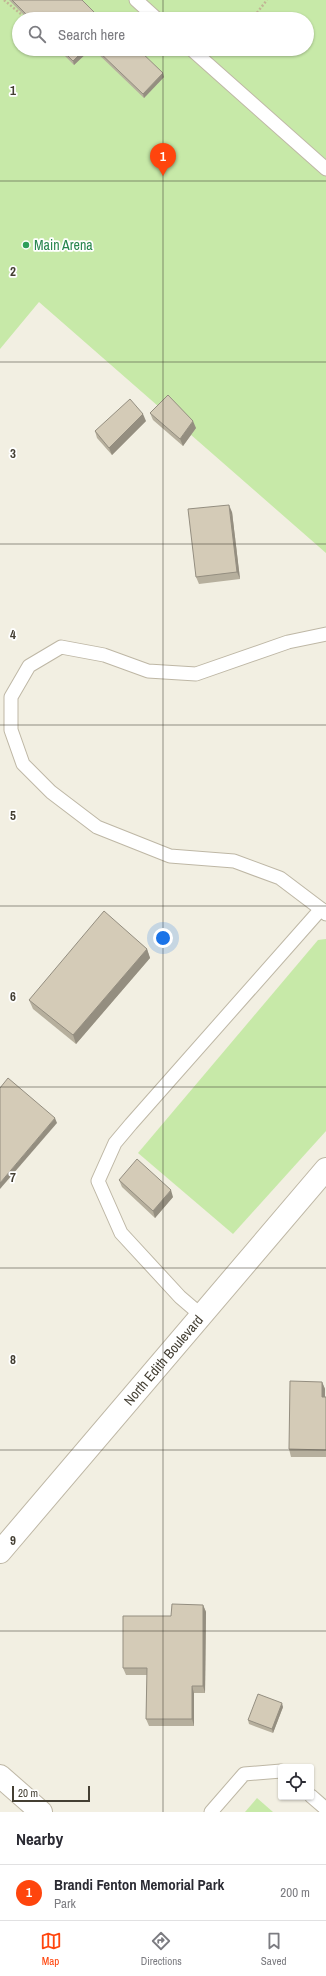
<!DOCTYPE html>
<style>
body{margin:0;font-family:"Archivo Narrow",sans-serif;background:#f2f2f3;color:#2b2b33}
.controls{position:absolute;right:12px;bottom:12px;display:grid;overflow:hidden;border-radius:4px;box-shadow:0 1px 3px #0004}
.controls button{width:36px;height:36px;display:grid;place-items:center;padding:0;border:0;border-bottom:1px solid #e1e1e2;background:#fff;color:#2b2b33;font:20px sans-serif}
.scale{position:absolute;left:12px;bottom:10px;width:78px;box-sizing:border-box;padding-left:4px;border:2px solid #443f33;border-top:0;font-size:11px;line-height:14px;white-space:nowrap;color:#443f33;-webkit-text-stroke:3px #fff;paint-order:stroke}
.you{position:absolute;left:163px;top:938px;width:14px;height:14px;margin:-10px;border:3px solid #fff;border-radius:50%;background:#1a73e8;box-shadow:0 0 0 6px #1a73e833}
.badge{display:grid;place-items:center;width:26px;height:26px;border-radius:50%;background:#ff450d;color:#fff;font-size:13px;font-weight:700}
.pin{position:absolute;translate:-50% -33px;filter:drop-shadow(0 1px 2px #0008)}
.pin::after{content:'';position:absolute;top:21px;width:14px;height:12px;background:inherit;clip-path:polygon(0 0,100% 0,50% 100%)}
.list{margin:0;padding:0;list-style:none}
h2{display:flex;justify-content:space-between;align-items:center;height:52px;margin:0;padding:0 16px;font-size:17px}
h2 small{font-size:13px;font-weight:400;color:#7c7c81}
.list li{display:grid;grid-template-columns:26px 1fr auto;gap:12px;align-items:center;box-sizing:border-box;height:56px;padding:0 16px;border-top:1px solid #e1e1e2}
.list b{display:block;font-size:15px;white-space:nowrap}
.list p{margin:0;font-size:13px;white-space:nowrap;color:#7c7c81}
.list em{font-size:13px;font-style:normal;color:#7c7c81}
.icon{flex:none;width:22px;height:22px;fill:none;stroke:currentColor;stroke-width:2;stroke-linecap:round;stroke-linejoin:round}
.map{position:relative;flex:none;width:326px;height:1812px;overflow:hidden}
.search{position:absolute;background:#fff;box-shadow:0 1px 3px #0004;left:12px;right:12px;top:12px;height:44px;display:flex;align-items:center;gap:10px;box-sizing:border-box;padding:0 14px;border-radius:22px;color:#7c7c81;font-size:15px}
.sheet{height:108px;background:#fff}
nav{display:flex;justify-content:space-around;align-items:center;box-sizing:border-box;height:56px;border-top:1px solid #e1e1e2;background:#fff;font-size:11px;color:#7c7c81}
nav a{display:grid;justify-items:center;gap:2px}
nav .on{color:#ff450d}
.map>svg:first-child{display:block}
</style>
<div class="map">
<svg width="326" height="1812" viewBox="0 0 326 1812">
<rect width="100%" height="100%" fill="#f2efe2"/>
<g fill="#c7e9a8" fill-rule="evenodd">
<path d="M0,0H326V553L39,302L0,349ZM19,19H307V49H19Z"/>
<path d="M326,939V1131L233,1234L138,1153L318,940Z"/>
<path d="M257,1798L273,1812H245Z"/>
</g>
<g fill="none" stroke-linecap="round" stroke-linejoin="round">
<defs>
<g id="lane">
<path d="M136,0L157,19"/>
<path d="M191,49L326,169"/>
<path d="M321,909L280,878L234,861L170,856L97,827L51,792L23,764L11,730V697L29,666L61,647L104,655L148,671L196,674L288,642L326,634"/>
<path d="M201,1315L180,1297L121,1233L98,1181L115,1143L131,1124L321,909L326,914"/>
<path d="M311,1796L326,1809"/>
<path d="M211,1812L244,1774L281,1771"/>
</g>
<g id="street">
<path id="s1" d="M0,1552L326,1169"/>
<path d="M0,1776L41,1812"/>
</g>
</defs>
<use href="#lane" stroke="#beb7a5" stroke-width="15"/>
<use href="#street" stroke="#beb7a5" stroke-width="24"/>
<g stroke="#c1b595" stroke-width="2.5" stroke-dasharray="2 2" stroke-linecap="butt">
<path d="M4,0L27,19"/>
<path d="M252,19L267,0"/>
</g>
<use href="#lane" stroke="#fff" stroke-width="13"/>
<use href="#street" stroke="#fff" stroke-width="22"/>
</g>
<g fill="#b6af9d">
<path d="M9,0H82L101,19H28Z"/>
<path d="M58,49H91L74,65Z"/>
<path d="M93,49H138L164,77L144,98Z"/>
<path d="M150,413L196,428L183,446L153,420Z"/>
<path d="M146,421L112,455L97,438L95,431Z"/>
<path d="M232,512L240,579L199,584L196,577Z"/>
<path d="M147,949L150,958L76,1044L33,1009L29,1000Z"/>
<path d="M119,1180L173,1197L155,1218L122,1187Z"/>
<path d="M322,1382L325,1389V1397H326V1457H291L289,1449Z"/>
<path d="M203,1605L206,1612L205,1693H194V1726H149L146,1719L147,1675H126L123,1668L171,1616Z"/>
<path d="M283,1707L273,1733L249,1724L248,1720Z"/>
</g>
<g fill="#948e80">
<path d="M85,49H91L74,65L73,61Z"/>
<path d="M163,73L164,77L144,98L143,94Z"/>
<path d="M143,414L146,421L112,455L109,448Z"/>
<path d="M193,421L196,428L183,446L180,439Z"/>
<path d="M229,505L232,512L240,579L237,572Z"/>
<path d="M147,949L150,958L76,1044L73,1035Z"/>
<path d="M55,1118L57,1123L0,1189V1183Z"/>
<path d="M171,1190L173,1197L155,1218L153,1211Z"/>
<path d="M322,1382L325,1389V1404L322,1397Z"/>
<path d="M203,1605L206,1612L205,1693L203,1686Z"/>
<path d="M192,1686L194,1693V1726L192,1719Z"/>
<path d="M282,1703L283,1707L273,1733L272,1729Z"/>
</g>
<g fill="#d4cbb7" stroke="#948e80">
<path d="M12,0H82L101,19H31Z"/>
<path d="M61,49H85L73,61Z"/>
<path d="M96,49H138L163,73L143,94Z"/>
<path d="M168,395L193,421L180,439L150,413Z"/>
<path d="M130,399L143,414L109,448L95,431Z"/>
<path d="M229,505L237,572L196,577L188,509Z"/>
<path d="M104,911L147,949L73,1035L29,1000Z"/>
<path d="M8,1078L55,1118L0,1183V1088Z"/>
<path d="M137,1159L171,1190L153,1211L119,1180Z"/>
<path d="M290,1381L322,1382V1397H326V1450L289,1449Z"/>
<path d="M172,1604L203,1605V1686H192V1719H146L147,1668H123V1616H171Z"/>
<path d="M258,1694L282,1703L272,1729L248,1720Z"/>
</g>
<path fill="none" stroke="#443f33" stroke-width="1" stroke-opacity="0.55" d="M163,0V19M163,49V1812M0,181H326M0,362H326M0,544H326M0,725H326M0,906H326M0,1087H326M0,1268H326M0,1450H326M0,1631H326"/>
<circle fill="#2e9e5b" stroke="#fff" stroke-width="1.5" cx="26" cy="245" r="4"/>
<g text-anchor="middle" stroke-width="3.5" stroke-linejoin="round" paint-order="stroke">
<g font-size="14" fill="#27864d" stroke="#fff" text-anchor="start">
<text x="34" y="250">Main Arena</text>
</g>
<g font-size="14" fill="#443f33" stroke="#fff">
<text dy="5" stroke="none"><textPath href="#s1" startOffset="252">North Edith Boulevard</textPath></text>
</g>
</g>
<g font-size="13" text-anchor="middle" font-weight="bold" fill="#443f33" stroke="#fff" stroke-width="3.5" stroke-linejoin="round" paint-order="stroke">
<text x="13" y="95">1</text>
<text x="13" y="276">2</text>
<text x="13" y="458">3</text>
<text x="13" y="639">4</text>
<text x="13" y="820">5</text>
<text x="13" y="1001">6</text>
<text x="13" y="1182">7</text>
<text x="13" y="1364">8</text>
<text x="13" y="1545">9</text>
</g>
</svg>
<div class="controls">
<button><svg class="icon" aria-label="locate" viewBox="0 0 24 24"><circle cx="12" cy="12" r="6"/><path d="M12 2v4M12 18v4M2 12h4M18 12h4"/></svg></button>
</div>
<div class="scale">20 m</div>
<div class="you"></div>
<div class="pin badge" style="left:163px;top:176px">1</div>
<div class="search"><svg class="icon" aria-label="search" viewBox="0 0 24 24"><circle cx="10" cy="10" r="6"/><path d="M15 15l6 6"/></svg>Search here</div>
</div>
<section class="sheet">
<h2>Nearby<small></small></h2>
<ul class="list">
<li><span class="badge">1</span><div><b>Brandi Fenton Memorial Park</b><p>Park</p></div><em>200 m</em></li>
</ul>
</section>
<nav>
<a class="on"><svg class="icon" aria-label="map" viewBox="0 0 24 24"><path d="M3 6l6-2 6 2 6-2v14l-6 2-6-2-6 2zM9 4v14M15 6v14"/></svg>Map</a>
<a><svg class="icon" aria-label="directions" viewBox="0 0 24 24"><path d="M12 3l9 9-9 9-9-9zM9 14v-3h6M13 9l2 2-2 2"/></svg>Directions</a>
<a><svg class="icon" aria-label="saved" viewBox="0 0 24 24"><path d="M7 4h10v16l-5-4-5 4z"/></svg>Saved</a>
</nav>
